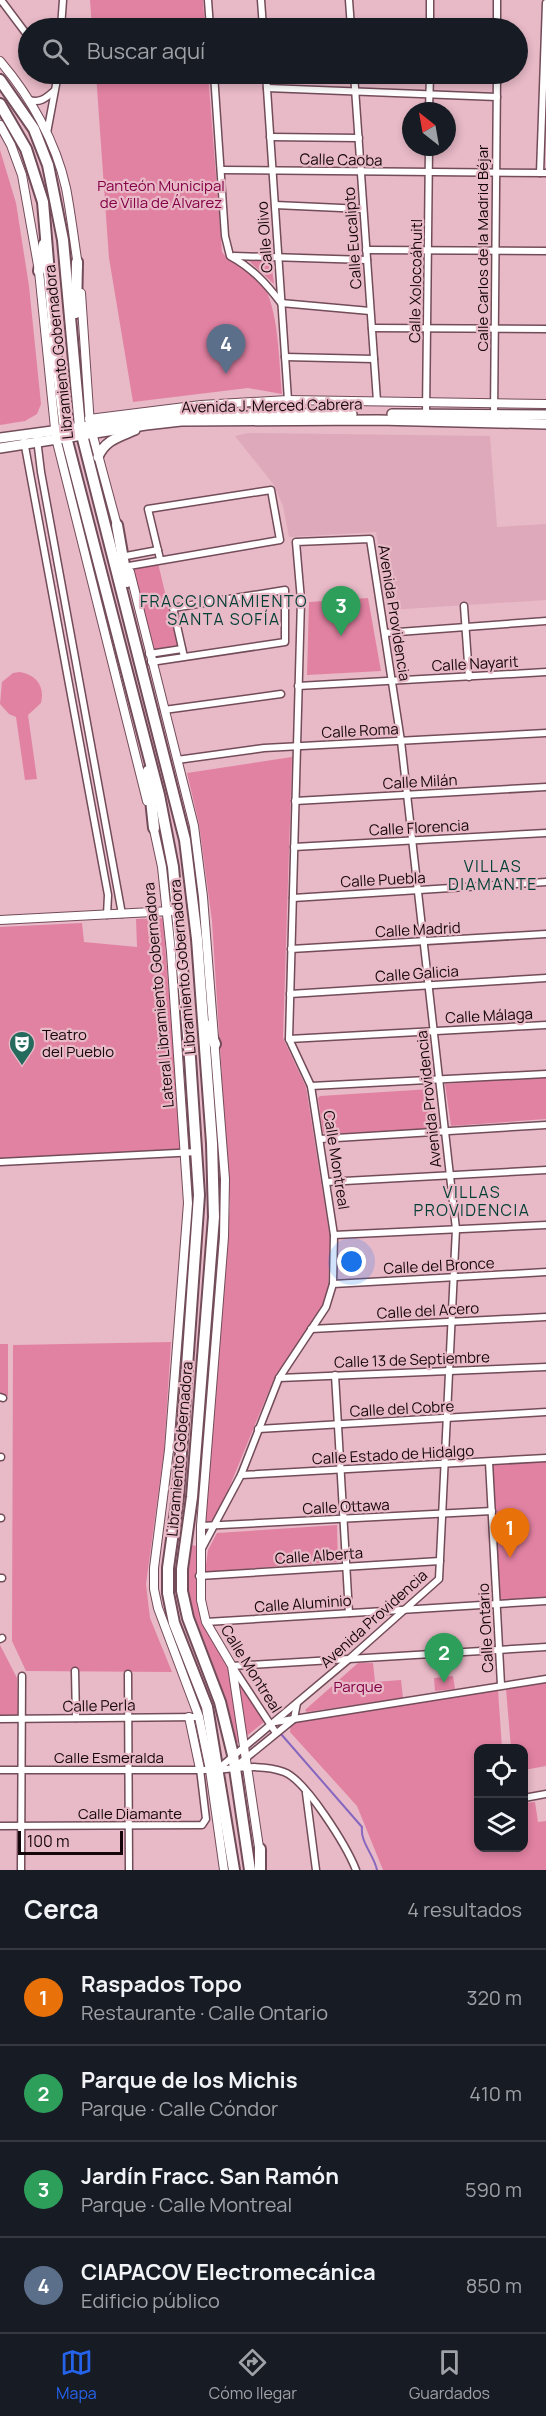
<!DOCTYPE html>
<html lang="es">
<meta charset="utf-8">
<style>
body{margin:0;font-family:Manrope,sans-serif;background:#242831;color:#f1f3f6}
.controls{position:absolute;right:18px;bottom:18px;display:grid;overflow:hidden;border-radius:12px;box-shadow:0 3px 9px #0003}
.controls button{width:54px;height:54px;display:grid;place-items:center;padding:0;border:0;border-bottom:2px solid #363941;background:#171b24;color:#f1f3f6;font:30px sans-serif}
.compass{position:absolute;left:402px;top:102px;width:54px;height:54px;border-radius:50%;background:#171b24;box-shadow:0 3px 9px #0003;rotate:329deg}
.scale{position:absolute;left:18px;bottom:15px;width:105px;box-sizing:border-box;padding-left:6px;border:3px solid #15060b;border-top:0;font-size:16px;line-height:21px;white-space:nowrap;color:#15060b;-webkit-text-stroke:4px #e8b9c7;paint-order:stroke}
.you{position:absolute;left:352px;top:1262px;width:21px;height:21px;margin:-15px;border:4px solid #fff;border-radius:50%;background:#1a73e8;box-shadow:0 0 0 9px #1a73e833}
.badge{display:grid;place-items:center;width:39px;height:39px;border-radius:50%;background:#2563eb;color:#fff;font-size:20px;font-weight:700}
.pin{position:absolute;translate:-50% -50px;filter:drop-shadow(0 2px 3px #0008)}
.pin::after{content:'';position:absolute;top:32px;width:21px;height:18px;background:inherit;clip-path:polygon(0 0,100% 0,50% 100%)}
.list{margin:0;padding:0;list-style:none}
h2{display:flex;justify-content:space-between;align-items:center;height:78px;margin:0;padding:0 24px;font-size:26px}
h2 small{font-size:20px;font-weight:400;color:#9ea1a6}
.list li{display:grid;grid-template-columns:39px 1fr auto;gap:18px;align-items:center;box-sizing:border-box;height:96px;padding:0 24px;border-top:2px solid #363941}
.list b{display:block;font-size:22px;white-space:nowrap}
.list p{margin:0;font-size:20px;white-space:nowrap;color:#9ea1a6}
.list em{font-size:20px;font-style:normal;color:#9ea1a6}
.icon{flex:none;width:33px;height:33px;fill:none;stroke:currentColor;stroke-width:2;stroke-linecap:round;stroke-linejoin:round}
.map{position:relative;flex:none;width:546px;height:1870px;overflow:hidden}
.search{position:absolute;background:#171b24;box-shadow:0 3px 9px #0003;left:18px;right:18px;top:18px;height:66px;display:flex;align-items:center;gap:15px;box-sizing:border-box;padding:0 21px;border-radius:33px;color:#9ea1a6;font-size:22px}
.sheet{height:462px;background:#171b24}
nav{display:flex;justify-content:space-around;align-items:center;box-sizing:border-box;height:84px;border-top:2px solid #363941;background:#171b24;font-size:16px;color:#9ea1a6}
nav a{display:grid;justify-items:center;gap:3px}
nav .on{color:#2563eb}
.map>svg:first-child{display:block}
</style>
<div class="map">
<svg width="546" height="1870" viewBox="0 0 546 1870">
<rect width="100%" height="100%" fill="#e8b9c7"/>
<path fill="#dea9ba" d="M248,433L490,436L497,527L546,524V600L389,610L376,532L289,537L283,506L274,485L235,436Z"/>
<g fill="#e282a3">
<path d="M90,0H203L205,28H92Z"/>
<path d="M96,74H208L222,252C232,266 251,270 262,284C279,306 279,365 282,394L248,388L133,402L109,258Z"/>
<path d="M0,150L16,203L29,286L41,404L37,414L25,421L0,425Z"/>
<path d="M248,260L271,261L274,284Z"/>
<path d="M158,563L178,647L153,651L132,567Z"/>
<path d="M368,598L381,671L307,675L309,602Z"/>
<path d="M20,672C37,675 45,687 41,703L28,715L37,779L25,780L16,717L9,714L0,704L2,682L13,673Z"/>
<path d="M292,757L283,1038L306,1087L330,1238L328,1288L323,1306L275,1376L215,1522L205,1521L230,1205L212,921L199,824L187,773Z"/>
<path d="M163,918L181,1150L0,1159V927L82,923L84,942L137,947L136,919Z"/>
<path d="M546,1076V1119L451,1126L445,1084Z"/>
<path d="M431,1089L436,1126L434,1129L325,1134L323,1132L318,1098L320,1096Z"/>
<path d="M171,1342L164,1451L146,1584L150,1618L172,1672L26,1671L12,1641L13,1345Z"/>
<path d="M0,1344H8V1396L0,1393Z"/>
<path d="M546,1460V1598L499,1601L491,1463Z"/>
<path d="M337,1525L338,1562L205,1572L208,1550L217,1533Z"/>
<path d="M192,1545L196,1546V1594L200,1614L204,1626L229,1671L239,1742L236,1743L225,1697L189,1601L187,1566Z"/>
<path d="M0,1645L17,1678L18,1715L0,1716Z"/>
<path d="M358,1663H373L375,1682L401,1680L403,1698L307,1712L305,1710Z"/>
<path d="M453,1676L455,1689L435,1691L434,1678Z"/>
<path d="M239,1682L264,1722L244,1738Z"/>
<path d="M546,1683V1766L524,1770V1748H511L506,1689Z"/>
<path d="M498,1690L502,1748H478V1848H524V1803L535,1802L538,1822L546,1821V1870H383L357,1806L290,1732L291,1723Z"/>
</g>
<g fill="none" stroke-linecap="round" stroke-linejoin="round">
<path stroke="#8667bf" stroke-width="2" d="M281,1734L362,1827C360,1842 374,1855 377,1870"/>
<defs>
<g id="minor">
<path d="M1,0L28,36"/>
<path d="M208,0L210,28"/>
<path d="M261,0L263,28"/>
<path d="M349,0L351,28"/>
<path d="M61,28L63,0"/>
<path d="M430,28V0"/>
<path d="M497,28V0"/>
<path d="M214,74L225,236L230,256C252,268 266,283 281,303L370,311"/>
<path d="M266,74L288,400"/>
<path d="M354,74L377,401"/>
<path d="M267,88L497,97"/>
<path d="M29,100C40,103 45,99 54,91"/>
<path d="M429,111L430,74"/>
<path d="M47,133L58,74"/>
<path d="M270,137L359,138"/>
<path d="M221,170L546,173"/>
<path d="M540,173L546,3"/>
<path d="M275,205L363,209"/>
<path d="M366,250L546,251"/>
<path d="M234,256L367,260"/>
<path d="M372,328L546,329"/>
<path d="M285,357L374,359"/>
<path d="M426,415L429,147"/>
<path d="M494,418L497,74"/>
<path d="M37,439L41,472L122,914"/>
<path d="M24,441L108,895L107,915"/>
<path d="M126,556L158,550"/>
<path d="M129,566L280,540L271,490L148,509L160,559"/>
<path d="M464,606L469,677"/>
<path d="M385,633L546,621"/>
<path d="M149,654L182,649"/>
<path d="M151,662L285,642V590L173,608L184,657"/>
<path d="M298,686L546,672"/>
<path d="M164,710L281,694"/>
<path d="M177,760L264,748L546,733"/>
<path d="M295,801L546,787"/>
<path d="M294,847L546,833"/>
<path d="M293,898L546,882"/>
<path d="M291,949L546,934"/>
<path d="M290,994L546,978"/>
<path d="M289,1039L546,1025"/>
<path d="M311,1086L546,1074"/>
<path d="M320,1139L546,1125"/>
<path d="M0,1162L197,1152"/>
<path d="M326,1182L546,1170"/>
<path d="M334,1235L546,1225"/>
<path d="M333,1284L546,1272"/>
<path d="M311,1329L546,1317"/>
<path d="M335,1375L349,1613"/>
<path d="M279,1378L546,1367"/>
<path d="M0,1397L3,1398"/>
<path d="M258,1429L546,1412"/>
<path d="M0,1457H1"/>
<path d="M489,1462L501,1685"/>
<path d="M241,1475L546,1458"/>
<path d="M0,1518H1"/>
<path d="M201,1526L492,1511"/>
<path d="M201,1550L241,1475L279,1378L326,1307L333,1284L334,1235L311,1086L289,1039L301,600L296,542L370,539L401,741L456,1229L439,1579L349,1659L218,1769"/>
<path d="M199,1576L440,1561"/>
<path d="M0,1578H2"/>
<path d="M206,1622L546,1601"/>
<path d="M0,1639L2,1638"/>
<path d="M75,1671L76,1718"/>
<path d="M128,1674L129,1870"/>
<path d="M0,1719L199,1717"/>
<path d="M275,1722L546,1679"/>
<path d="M276,1733L232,1666L546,1647"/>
<path d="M235,1767L294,1719L297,1703"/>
<path d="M0,1770C70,1770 141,1770 211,1770C234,1769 261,1763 284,1772C306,1780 347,1847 356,1870"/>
<path d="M306,1793L316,1870"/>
<path d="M524,1798L546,1794"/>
<path d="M0,1826L202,1825L206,1819L200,1769"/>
<path d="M21,1870L22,1676"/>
</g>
<g id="tertiary">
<path d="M0,61C30,96 56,142 66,188C71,214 74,240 78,266"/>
<path d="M0,125L11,145L22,175L39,271L56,438L147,801"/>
<path d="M81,293L90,425L118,529"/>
<path d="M89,419L201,405L288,400L546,404"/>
<path d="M130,572L194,826L203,897L225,1179L224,1237L201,1526V1600L206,1622L232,1666L260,1854"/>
<path d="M153,825L162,867L171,952L188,1203L169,1450L154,1568V1589L158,1608L199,1717L210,1770L224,1870"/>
<path d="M0,920L171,911"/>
<path d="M189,1717L200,1769"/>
</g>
<g id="primary">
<path d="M392,414L546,415"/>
<path d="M0,438L141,419L205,413L352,414"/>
<path d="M0,448L146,425L181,421L378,420L546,424"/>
<path d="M98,457C105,440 119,437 135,430"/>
</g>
<g id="trunk">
<path d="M0,80L34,129L48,165L63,240L80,427L185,840L197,939L212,1143L214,1217L192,1497L182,1569V1591L188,1618L220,1702L233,1755L250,1870"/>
<path d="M0,104L26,149L43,202L56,357L66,437L159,795L173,867L190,1058L199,1195L178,1496L168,1568V1593L174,1623L207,1707L234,1870"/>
<path d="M39,271L44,244"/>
<path d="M76,313L77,262"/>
<path d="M117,525L127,582"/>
<path d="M148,771L154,828"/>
<path d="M206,1025L215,1044"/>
<path d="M260,1849V1870"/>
</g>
</defs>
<use href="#minor" stroke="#734c59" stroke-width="9"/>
<use href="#tertiary" stroke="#734c59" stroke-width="10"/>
<use href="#primary" stroke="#734c59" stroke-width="12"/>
<use href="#trunk" stroke="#734c59" stroke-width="14"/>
<use href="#minor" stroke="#fff" stroke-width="6"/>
<use href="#tertiary" stroke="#fff" stroke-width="8"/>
<use href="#primary" stroke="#fff" stroke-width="9"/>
<use href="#trunk" stroke="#fff" stroke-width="10"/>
</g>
<defs>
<symbol id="theatre-pin" viewBox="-11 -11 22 30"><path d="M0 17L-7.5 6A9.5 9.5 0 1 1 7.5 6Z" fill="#246a5d" stroke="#e8b9c7"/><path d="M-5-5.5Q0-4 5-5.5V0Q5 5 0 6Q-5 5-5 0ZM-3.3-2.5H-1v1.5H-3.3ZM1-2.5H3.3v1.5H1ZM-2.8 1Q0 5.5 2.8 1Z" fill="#fff"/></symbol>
</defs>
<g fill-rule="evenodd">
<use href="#theatre-pin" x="7" y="1029" width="30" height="40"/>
</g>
<g text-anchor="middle" stroke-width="4.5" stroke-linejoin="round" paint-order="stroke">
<g font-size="15" fill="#15060b" stroke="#e8b9c7">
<text transform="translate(341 160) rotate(1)" y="5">Calle Caoba</text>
<text transform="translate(265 237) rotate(-94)" y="5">Calle Olivo</text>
<text transform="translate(353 238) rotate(-94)" y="5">Calle Eucalipto</text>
<text transform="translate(483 248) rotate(-90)" y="5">Calle Carlos de la Madrid Béjar</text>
<text transform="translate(416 281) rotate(-89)" y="5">Calle Xolocoáhuitl</text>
<text transform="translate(59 352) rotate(-96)" y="5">Libramiento Gobernadora</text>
<text transform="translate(272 406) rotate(-1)" y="5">Avenida J. Merced Cabrera</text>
<text transform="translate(394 613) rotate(81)" y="5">Avenida Providencia</text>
<text transform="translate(475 664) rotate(-3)" y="5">Calle Nayarit</text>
<text transform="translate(360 731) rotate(-3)" y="5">Calle Roma</text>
<text transform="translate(420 782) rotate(-3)" y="5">Calle Milán</text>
<text transform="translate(419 828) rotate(-3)" y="5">Calle Florencia</text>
<text transform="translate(383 880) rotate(-3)" y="5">Calle Puebla</text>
<text transform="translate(418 930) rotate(-3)" y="5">Calle Madrid</text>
<text transform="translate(183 967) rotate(-95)" y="5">Libramiento Gobernadora</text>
<text transform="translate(417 974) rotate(-4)" y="5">Calle Galicia</text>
<text transform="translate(159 995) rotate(-95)" y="5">Lateral Libramiento Gobernadora</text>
<text transform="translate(489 1016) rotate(-3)" y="5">Calle Málaga</text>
<text transform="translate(429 1099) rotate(-96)" y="5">Avenida Providencia</text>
<text transform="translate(336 1160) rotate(81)" y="5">Calle Montreal</text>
<text transform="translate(439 1266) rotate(-3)" y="5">Calle del Bronce</text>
<text transform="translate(428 1311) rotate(-3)" y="5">Calle del Acero</text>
<text transform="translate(412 1360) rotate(-2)" y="5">Calle 13 de Septiembre</text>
<text transform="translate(402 1409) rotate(-3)" y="5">Calle del Cobre</text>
<text transform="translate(180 1449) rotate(-85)" y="5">Libramiento Gobernadora</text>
<text transform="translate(393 1455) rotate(-3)" y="5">Calle Estado de Hidalgo</text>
<text transform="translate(346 1507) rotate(-3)" y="5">Calle Ottawa</text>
<text transform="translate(319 1556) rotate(-4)" y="5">Calle Alberta</text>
<text transform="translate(303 1604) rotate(-4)" y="5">Calle Aluminio</text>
<text transform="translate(374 1619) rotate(-42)" y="5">Avenida Providencia</text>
<text transform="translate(486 1628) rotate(-93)" y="5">Calle Ontario</text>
<text transform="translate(251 1669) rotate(58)" y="5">Calle Montreal</text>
<text transform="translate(99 1706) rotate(-1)" y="5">Calle Perla</text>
<text x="109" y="1763">Calle Esmeralda</text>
<text x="130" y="1819">Calle Diamante</text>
</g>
<g font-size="15" fill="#840046" stroke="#e8b9c7">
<text x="161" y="191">Panteón Municipal<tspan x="161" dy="17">de Villa de Álvarez</tspan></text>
<text x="358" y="1692">Parque</text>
</g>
<g font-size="15" fill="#15060b" stroke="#e8b9c7" text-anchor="start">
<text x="42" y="1040">Teatro<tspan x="42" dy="17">del Pueblo</tspan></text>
</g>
<g font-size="16" letter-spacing="1.5" fill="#013f35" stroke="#e8b9c7">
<text x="224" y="607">FRACCIONAMIENTO<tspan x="224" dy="18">SANTA SOFÍA</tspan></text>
<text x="493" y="872">VILLAS<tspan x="493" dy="18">DIAMANTE</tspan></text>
<text x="472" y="1198">VILLAS<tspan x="472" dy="18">PROVIDENCIA</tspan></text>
</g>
</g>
</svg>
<div class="controls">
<button><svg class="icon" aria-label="locate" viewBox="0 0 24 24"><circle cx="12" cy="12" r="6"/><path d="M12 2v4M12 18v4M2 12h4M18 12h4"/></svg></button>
<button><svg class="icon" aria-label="layers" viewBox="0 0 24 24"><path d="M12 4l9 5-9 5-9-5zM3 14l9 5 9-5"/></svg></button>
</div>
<svg class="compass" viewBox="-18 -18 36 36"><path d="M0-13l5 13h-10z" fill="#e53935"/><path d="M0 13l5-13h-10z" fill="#9ea1a6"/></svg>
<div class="scale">100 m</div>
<div class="you"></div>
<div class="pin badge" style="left:510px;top:1558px;background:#e8710a">1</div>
<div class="pin badge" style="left:444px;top:1683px;background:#2e9e5b">2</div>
<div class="pin badge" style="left:341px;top:636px;background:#2e9e5b">3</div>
<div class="pin badge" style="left:226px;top:374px;background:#5c6f8a">4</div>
<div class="search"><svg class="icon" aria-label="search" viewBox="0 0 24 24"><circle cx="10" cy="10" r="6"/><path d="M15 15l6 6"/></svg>Buscar aquí</div>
</div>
<section class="sheet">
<h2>Cerca<small>4 resultados</small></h2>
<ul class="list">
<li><span class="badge" style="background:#e8710a">1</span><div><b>Raspados Topo</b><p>Restaurante · Calle Ontario</p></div><em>320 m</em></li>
<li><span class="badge" style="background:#2e9e5b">2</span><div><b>Parque de los Michis</b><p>Parque · Calle Cóndor</p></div><em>410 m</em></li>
<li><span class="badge" style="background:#2e9e5b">3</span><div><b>Jardín Fracc. San Ramón</b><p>Parque · Calle Montreal</p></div><em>590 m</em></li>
<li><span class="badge" style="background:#5c6f8a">4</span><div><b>CIAPACOV Electromecánica</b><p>Edificio público</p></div><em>850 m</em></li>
</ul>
</section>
<nav>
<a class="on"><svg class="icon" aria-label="map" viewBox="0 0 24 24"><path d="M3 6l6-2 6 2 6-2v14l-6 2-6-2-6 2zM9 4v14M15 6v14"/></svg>Mapa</a>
<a><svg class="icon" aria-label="directions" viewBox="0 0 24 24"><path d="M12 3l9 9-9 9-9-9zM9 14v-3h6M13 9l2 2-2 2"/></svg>Cómo llegar</a>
<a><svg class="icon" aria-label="saved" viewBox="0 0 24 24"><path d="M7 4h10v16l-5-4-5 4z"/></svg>Guardados</a>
</nav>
